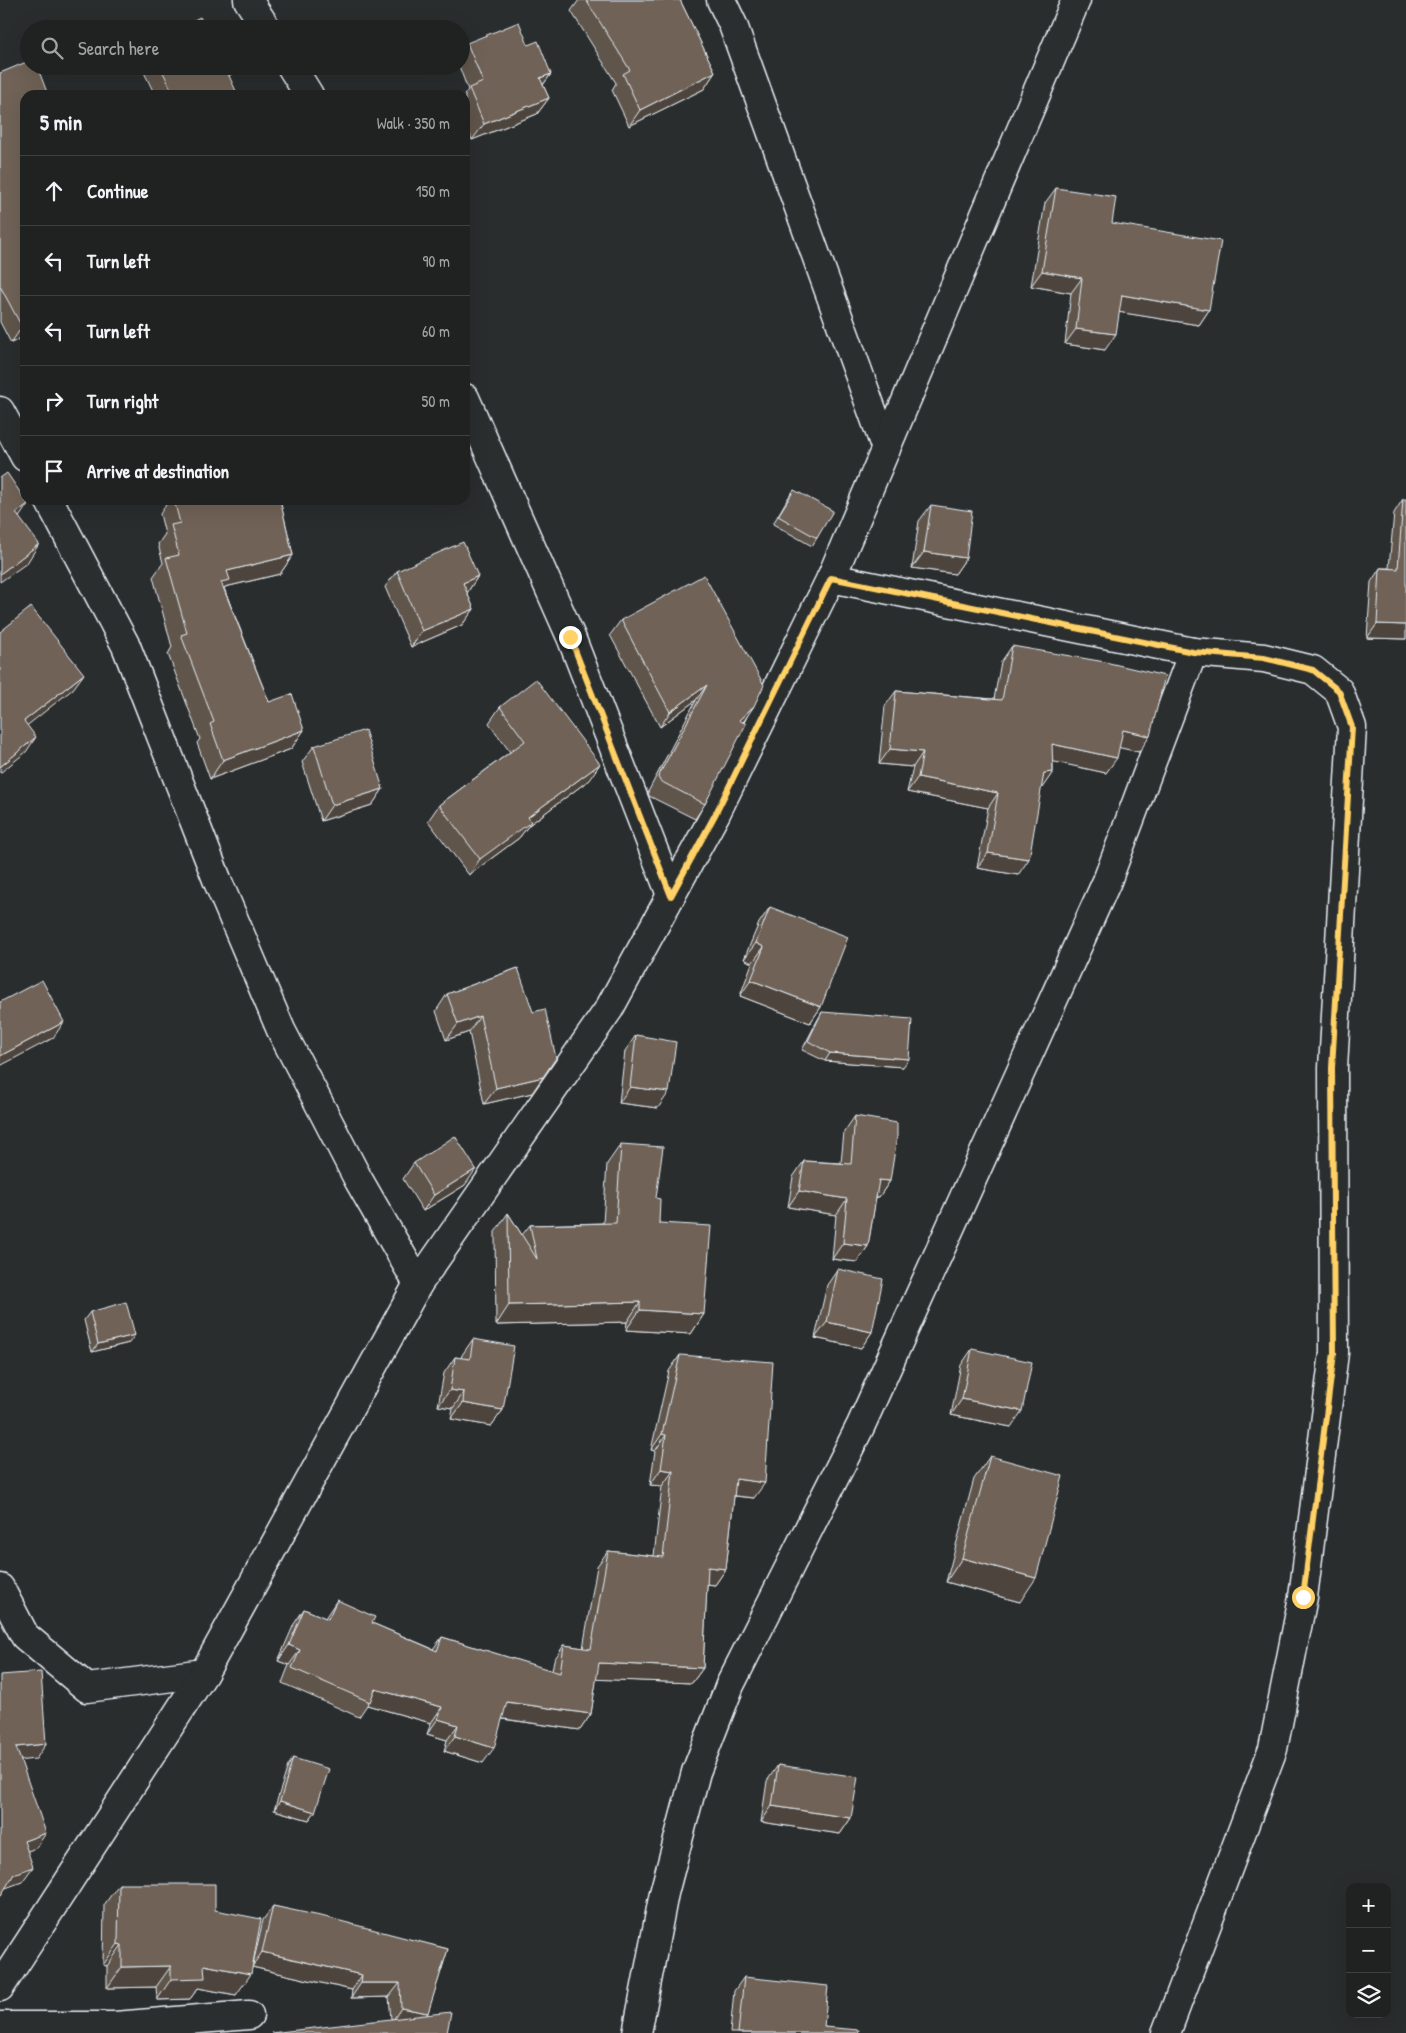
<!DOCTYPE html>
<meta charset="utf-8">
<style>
body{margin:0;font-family:"Patrick Hand",sans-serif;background:#2d2f2f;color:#f1f3f6}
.controls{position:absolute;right:15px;bottom:15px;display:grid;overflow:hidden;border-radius:10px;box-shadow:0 5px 20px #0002}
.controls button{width:45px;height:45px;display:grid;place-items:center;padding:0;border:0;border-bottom:1px solid #3d3f40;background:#202222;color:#f1f3f6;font:25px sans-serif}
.stop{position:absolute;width:15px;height:15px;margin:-11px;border:4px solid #ffd166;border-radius:50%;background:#fff}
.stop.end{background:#ffd166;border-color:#fff;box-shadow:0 1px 5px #0008}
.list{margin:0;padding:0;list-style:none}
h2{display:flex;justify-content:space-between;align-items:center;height:65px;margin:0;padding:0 20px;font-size:21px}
h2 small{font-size:16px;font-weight:400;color:#a2a4a5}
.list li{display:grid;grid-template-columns:32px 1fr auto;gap:15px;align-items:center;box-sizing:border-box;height:70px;padding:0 20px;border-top:1px solid #3d3f40}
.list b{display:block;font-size:19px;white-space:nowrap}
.list em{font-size:16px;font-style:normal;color:#a2a4a5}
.icon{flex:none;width:28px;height:28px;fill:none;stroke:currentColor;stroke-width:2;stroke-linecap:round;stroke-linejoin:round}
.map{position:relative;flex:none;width:1406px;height:2033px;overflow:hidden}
.search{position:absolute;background:#202222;box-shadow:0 5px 20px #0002;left:20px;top:20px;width:450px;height:55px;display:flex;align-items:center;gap:12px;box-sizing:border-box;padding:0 18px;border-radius:28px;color:#a2a4a5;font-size:19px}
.panel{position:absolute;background:#202222;box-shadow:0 5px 20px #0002;left:20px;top:90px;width:450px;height:415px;border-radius:15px}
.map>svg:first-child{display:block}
</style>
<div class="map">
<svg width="1406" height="2033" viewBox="0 0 1406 2033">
<rect width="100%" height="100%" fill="#2a2d2e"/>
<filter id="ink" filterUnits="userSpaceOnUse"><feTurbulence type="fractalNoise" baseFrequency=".02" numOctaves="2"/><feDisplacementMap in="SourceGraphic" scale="10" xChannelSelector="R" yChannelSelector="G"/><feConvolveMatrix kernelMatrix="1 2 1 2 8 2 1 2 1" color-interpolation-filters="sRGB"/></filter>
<g filter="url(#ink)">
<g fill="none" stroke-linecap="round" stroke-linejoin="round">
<defs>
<g id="minor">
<path d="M248,0L267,29"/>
<path d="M721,0L733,25L886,449"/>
<path d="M291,66L309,95"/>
<path d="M465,398L571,637L671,895"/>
<path d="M0,411L25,457"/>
<path d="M49,500L126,646L218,882L281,1030L358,1179L418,1284"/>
<path d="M831,578L1193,652L1264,658L1313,670L1339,691L1352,727L1333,1068L1334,1353L1303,1597L1273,1749L1166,2033"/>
<path d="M0,1588L25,1636L87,1688L204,1673"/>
<path d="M0,1987L204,1673L418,1284L609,1009L716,813L831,578L1076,0"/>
<path d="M0,2026H115L249,2015"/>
<path d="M637,2033L664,1893L696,1772L730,1685L861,1425L1107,881L1193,652"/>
</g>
</defs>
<use href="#minor" stroke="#e8f1f8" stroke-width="31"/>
<use href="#minor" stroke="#2a2d2e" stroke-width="28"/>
</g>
<g fill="#60544b" stroke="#e8f1f8">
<path d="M579,0H680L715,72L704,89L629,126L612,90L616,83L571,11Z"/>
<path d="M467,43L528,45L551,74L543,85L549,98L537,114L472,140L465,122V95H464L468,90L459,66H461V51Z"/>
<path d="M141,66H237L232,74L229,75L233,95H155Z"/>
<path d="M0,73L25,95V336L11,343L0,322Z"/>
<path d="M1056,188L1112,223L1209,310L1199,325L1119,312L1105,350L1065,344L1071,293L1031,286L1045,203Z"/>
<path d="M794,490L817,538L812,546L773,524L788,498Z"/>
<path d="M1403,499L1406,639L1367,638L1371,582L1380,568H1389L1394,513Z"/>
<path d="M169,500H280L293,555L280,574L225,587L224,588L269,702L304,730L291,749L210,779L197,743L200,739L168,654L172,647L153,577L163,563L158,544L165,534L160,514Z"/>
<path d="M931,505L966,558L955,574L912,568L919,521Z"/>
<path d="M397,571L478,576L467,593L474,609L462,625L411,647L385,587Z"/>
<path d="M621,620L754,706L742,722L705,804L695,819L649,796L648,792L696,700L660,727L610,635Z"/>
<path d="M1012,646L1139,752L1119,747L1106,773L1053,761V772L1041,788L1018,875L977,868L988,808L907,792L913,767L879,764L885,706L896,691L994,699L1001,662Z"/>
<path d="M500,707L589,780L529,825L519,838L469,875L428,821L439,805L510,752L489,723Z"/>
<path d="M314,746L383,789L372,805L321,821L302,762Z"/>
<path d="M770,907L821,1007L810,1023L740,996L752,963L744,959L759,923Z"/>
<path d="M518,968L532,1093L484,1104L469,1032L446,1040L436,1011L447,994Z"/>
<path d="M822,1012L903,1067L825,1061L802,1050L817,1021Z"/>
<path d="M636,1035L658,1108L619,1103L625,1051Z"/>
<path d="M855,1116L890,1181L879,1197H876L868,1246L857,1262L832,1259L836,1215L788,1207L793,1177L804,1161L841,1163L844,1132Z"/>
<path d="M621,1144L656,1198L659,1223L704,1314L691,1334L626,1330L627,1322L496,1325L495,1232L508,1213L522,1235L530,1225L603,1223L607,1164Z"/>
<path d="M414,1163L465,1185L423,1211L403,1179Z"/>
<path d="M838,1269L872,1332L861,1348L815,1338L827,1285Z"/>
<path d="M90,1312L129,1343L92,1352L84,1320Z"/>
<path d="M473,1339L503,1410L491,1426L451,1419L453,1408L438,1406L444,1373L455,1357L461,1358L462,1355Z"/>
<path d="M972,1349L1011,1427L951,1415L961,1365Z"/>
<path d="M680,1355L754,1498L734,1496L726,1569L715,1585L707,1584L703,1668L692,1683L596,1679L591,1714L580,1730L502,1719L483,1763L444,1751L447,1740L427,1734L431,1723L367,1705L359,1717L282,1683L289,1665L278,1661L294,1624L304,1609L325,1618L337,1600L372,1623L433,1649L442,1637L552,1671L554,1660L564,1645L583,1648L597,1566L608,1551L654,1556L662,1486L650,1485L655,1451L651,1450L669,1371Z"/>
<path d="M990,1456L1020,1602L946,1582L974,1479Z"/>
<path d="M293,1758L315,1812L309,1820L274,1810L288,1766Z"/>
<path d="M778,1765L851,1818L840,1834L761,1822L767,1781Z"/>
<path d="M119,1884L215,1910L253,1964L263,1920L273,1906L448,1949L427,2015L391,2019L389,1997L351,1998L352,1990L252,1967L236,1995L198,1988L190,1999L157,2000L156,1987L107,1988V1966L103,1965L104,1905Z"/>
<path d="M744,1977L824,2027L858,2033H730L734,1991Z"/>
</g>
<g fill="#4e453d" stroke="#e8f1f8">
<path d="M226,66H237L232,74L214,83Z"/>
<path d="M715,72L704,89L629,126L640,110Z"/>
<path d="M551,74L539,90L540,78Z"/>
<path d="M236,91L233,95H227Z"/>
<path d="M549,98L537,114L472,140L484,124Z"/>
<path d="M1042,271L1082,278L1071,293L1031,286Z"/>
<path d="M1122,295L1209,310L1199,325L1111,311Z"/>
<path d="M25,326V336L11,343L22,327Z"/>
<path d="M1076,329L1116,334L1105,350L1065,344Z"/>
<path d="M28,504L16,522V513Z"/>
<path d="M39,544L27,563L0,582V574Z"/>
<path d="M924,552L966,558L955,574L912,568Z"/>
<path d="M293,555L280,574L225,587L216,599L208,601L227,571Z"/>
<path d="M478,576L467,593L463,583Z"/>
<path d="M474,609L462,625L411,647L422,631Z"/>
<path d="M1377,624L1406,625V639L1367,638Z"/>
<path d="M84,674L73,689L14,736L24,721Z"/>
<path d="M707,685L696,700L660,727L670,712Z"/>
<path d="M754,706L744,721L728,735L739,720Z"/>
<path d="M304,730L291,749L210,779L223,760Z"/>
<path d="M1123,730L1150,736L1139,752L1112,746Z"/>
<path d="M36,737L26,752L0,773V767Z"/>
<path d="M1052,744L1117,758L1106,773L1041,759Z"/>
<path d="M890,749L923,752L913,767L879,764Z"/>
<path d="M600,764L589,780L529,825L519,838L469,875L480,859L528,817Z"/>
<path d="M1053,772L1042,788H1033L1044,773Z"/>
<path d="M918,777L998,793L988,808L907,792Z"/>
<path d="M383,789L372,805L321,821L332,805Z"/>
<path d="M988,853L1029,859L1018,875L977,868Z"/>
<path d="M756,943L764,947L752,963L744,959Z"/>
<path d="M751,980L821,1007L810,1023L740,996Z"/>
<path d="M480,1016L469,1032L446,1040L458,1024Z"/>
<path d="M64,1022L53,1038L0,1066V1056Z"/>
<path d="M830,1053L909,1059L903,1067L825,1061Z"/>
<path d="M543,1077L532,1093L484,1104L496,1088Z"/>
<path d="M630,1087L669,1092L658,1108L619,1103Z"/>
<path d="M476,1169L465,1185L423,1211L434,1195Z"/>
<path d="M879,1180L890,1181L879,1197L868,1196Z"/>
<path d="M799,1191L847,1199L836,1215L788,1207Z"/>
<path d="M843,1243L868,1246L857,1262L832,1259Z"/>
<path d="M640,1302L627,1322L496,1325L509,1305Z"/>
<path d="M640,1310L704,1314L691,1334L626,1330Z"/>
<path d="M827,1322L872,1332L861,1348L815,1338Z"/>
<path d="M135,1335L129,1343L92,1352L98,1344Z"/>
<path d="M450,1390L464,1392L453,1408L438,1406Z"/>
<path d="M962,1399L1022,1411L1011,1427L951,1415Z"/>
<path d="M463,1403L503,1410L491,1426L451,1419Z"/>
<path d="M662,1434L666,1435L655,1451L651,1450Z"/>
<path d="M661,1469L673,1471L662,1486L650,1485Z"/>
<path d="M736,1479L765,1483L754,1498L726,1495Z"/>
<path d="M962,1558L1036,1578L1020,1602L946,1582Z"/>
<path d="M708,1567L726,1569L715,1585L697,1583Z"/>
<path d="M289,1645L300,1650L289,1665L278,1661Z"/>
<path d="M599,1663L703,1668L692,1683L588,1679Z"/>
<path d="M375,1689L442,1707L431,1723L367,1705Z"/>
<path d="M507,1702L591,1714L580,1730L497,1718Z"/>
<path d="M438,1719L458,1725L447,1740L427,1734Z"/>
<path d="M455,1736L494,1748L483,1763L444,1751Z"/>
<path d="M46,1744L36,1759L6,1762L16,1747Z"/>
<path d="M280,1801L315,1812L309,1820L274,1810Z"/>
<path d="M772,1806L851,1818L840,1834L761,1822Z"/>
<path d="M46,1833L36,1848L14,1856L24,1841Z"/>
<path d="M33,1867L22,1882L3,1889L14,1874Z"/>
<path d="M118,1944L122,1945L107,1966L103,1965Z"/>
<path d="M262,1952L362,1975L352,1990L252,1967Z"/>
<path d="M204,1965L251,1974L236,1995L198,1988L190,1999L157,2000L171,1979Z"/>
<path d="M171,1966L156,1987L107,1988L122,1967Z"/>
<path d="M361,1983H400L389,1997L351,1998Z"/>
<path d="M401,2008L428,2013L418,2028L391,2023Z"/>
</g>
<g fill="#706257" stroke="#e8f1f8">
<path d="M586,0H680L715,72L640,110L623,74L630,70Z"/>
<path d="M200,17L206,29H177Z"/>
<path d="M519,22L528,45L538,41L551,74L540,78L549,98L484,124L469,88L483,82L467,43Z"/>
<path d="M227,24L229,29H218Z"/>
<path d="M29,61V66H37L48,95H25V326L22,327L0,286V73Z"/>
<path d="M160,66H226L225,67L236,91L227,95H174Z"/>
<path d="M1056,188L1116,197L1112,223L1221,241L1209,310L1122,295L1116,334L1076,329L1082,278L1042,271Z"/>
<path d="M7,473L28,504L16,513L39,544L0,574V478Z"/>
<path d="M794,490L833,511L817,538L778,516Z"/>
<path d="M1403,499H1406V625L1377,624L1380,568L1398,569Z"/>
<path d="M174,500H280L293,555L227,571L230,580L221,582L269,702L292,694L304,730L223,760L210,724L214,722L181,635L187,633L166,558L179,555L171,525L180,523Z"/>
<path d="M931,505L972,511L966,558L924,552Z"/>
<path d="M463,542L478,576L463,583L474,609L422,631L397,571Z"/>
<path d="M704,575L764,685L754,706L739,720L746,724L705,804L660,781L658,777L707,685L670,712L621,620Z"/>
<path d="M31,607L84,674L24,721L36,737L0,767V632Z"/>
<path d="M1012,646L1105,662L1165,676L1150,736L1123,730L1117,758L1052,744L1053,772L1044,773L1029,859L988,853L998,793L918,777L923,752L890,749L896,691L1002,700Z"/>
<path d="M536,679L600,764L528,817L531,822L480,859L439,805L525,741L500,707Z"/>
<path d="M365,730L383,789L332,805L314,746Z"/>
<path d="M770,907L848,937L821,1007L751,980L764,947L756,943Z"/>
<path d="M518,968L533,1012L545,1009L556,1058L543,1077L496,1088L480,1016L458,1024L447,994Z"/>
<path d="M42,980L64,1022L0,1056V1002Z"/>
<path d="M822,1012L912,1019L909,1059L830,1053L808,1041Z"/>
<path d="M636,1035L676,1042L669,1092L630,1087Z"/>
<path d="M855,1116L897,1123V1137L890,1181L879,1180L868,1246L843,1243L847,1199L799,1191L804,1161L851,1164Z"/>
<path d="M455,1136L476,1169L434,1195L414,1163Z"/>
<path d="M621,1144L663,1147L656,1198L660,1199L659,1223L711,1226L704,1314L640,1310V1302L509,1305L508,1213L537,1259L530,1225L616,1223Z"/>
<path d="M838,1269L883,1279L872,1332L827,1322Z"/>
<path d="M126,1302L135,1335L98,1344L90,1312Z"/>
<path d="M473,1339L514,1346L503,1410L463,1403L464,1392L450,1390L455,1357L470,1359Z"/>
<path d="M972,1349L1032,1362L1022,1411L962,1399Z"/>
<path d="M680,1355L773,1362L765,1483L736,1479L726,1569L708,1567L703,1668L599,1663L591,1714L507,1702L494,1748L455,1736L458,1725L438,1719L442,1707L375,1689L370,1702L292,1668L300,1650L289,1645L304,1609L328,1619L337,1600L375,1617L372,1623L437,1651L442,1637L560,1673L564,1645L591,1649L608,1551L663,1557L673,1471L661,1469L666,1435L662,1434Z"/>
<path d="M990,1456L1063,1476L1036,1578L962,1558Z"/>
<path d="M41,1672L46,1744L16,1747L46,1833L24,1841L33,1867L14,1874L0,1897V1675Z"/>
<path d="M293,1758L329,1769L315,1812L280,1801Z"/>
<path d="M778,1765L858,1777L851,1818L772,1806Z"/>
<path d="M119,1884H215V1910L261,1919L251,1974L204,1965L205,1978L171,1979V1966L122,1967V1945L118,1944Z"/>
<path d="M273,1906L325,1917L448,1949L428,2013L401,2008L400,1983H361L362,1975L262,1952Z"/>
<path d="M744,1977L828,1986L824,2027L859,2030L858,2033H738Z"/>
<path d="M451,2012L447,2033H271Z"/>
</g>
</g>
<g fill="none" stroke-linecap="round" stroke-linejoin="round" filter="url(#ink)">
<path stroke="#ffd166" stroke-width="6" d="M570,637L671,896L716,813L831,578L1193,652L1264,658L1313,670L1339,691L1352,727L1332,1068L1334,1353L1303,1597"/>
</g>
</svg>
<div class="controls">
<button>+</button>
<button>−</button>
<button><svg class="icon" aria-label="layers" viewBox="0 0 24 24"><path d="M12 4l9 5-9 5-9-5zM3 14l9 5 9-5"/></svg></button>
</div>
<div class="stop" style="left:1303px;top:1597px"></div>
<div class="stop end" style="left:570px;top:637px"></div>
<div class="search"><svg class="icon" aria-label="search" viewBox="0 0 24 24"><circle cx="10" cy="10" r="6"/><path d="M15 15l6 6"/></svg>Search here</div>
<section class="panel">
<h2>5 min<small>Walk · 350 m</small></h2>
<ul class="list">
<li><svg class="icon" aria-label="ahead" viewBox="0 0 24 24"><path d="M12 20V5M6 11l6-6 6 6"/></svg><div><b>Continue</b></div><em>150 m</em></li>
<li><svg class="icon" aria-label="left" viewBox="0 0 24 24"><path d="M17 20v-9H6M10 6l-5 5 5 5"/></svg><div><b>Turn left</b></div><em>90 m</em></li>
<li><svg class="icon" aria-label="left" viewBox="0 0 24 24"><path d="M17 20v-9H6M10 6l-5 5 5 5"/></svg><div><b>Turn left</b></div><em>60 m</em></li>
<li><svg class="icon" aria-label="right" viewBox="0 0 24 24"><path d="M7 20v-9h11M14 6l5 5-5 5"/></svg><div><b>Turn right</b></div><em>50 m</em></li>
<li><svg class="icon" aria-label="arrive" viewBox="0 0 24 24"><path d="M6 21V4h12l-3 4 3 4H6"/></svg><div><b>Arrive at destination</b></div></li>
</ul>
</section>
</div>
